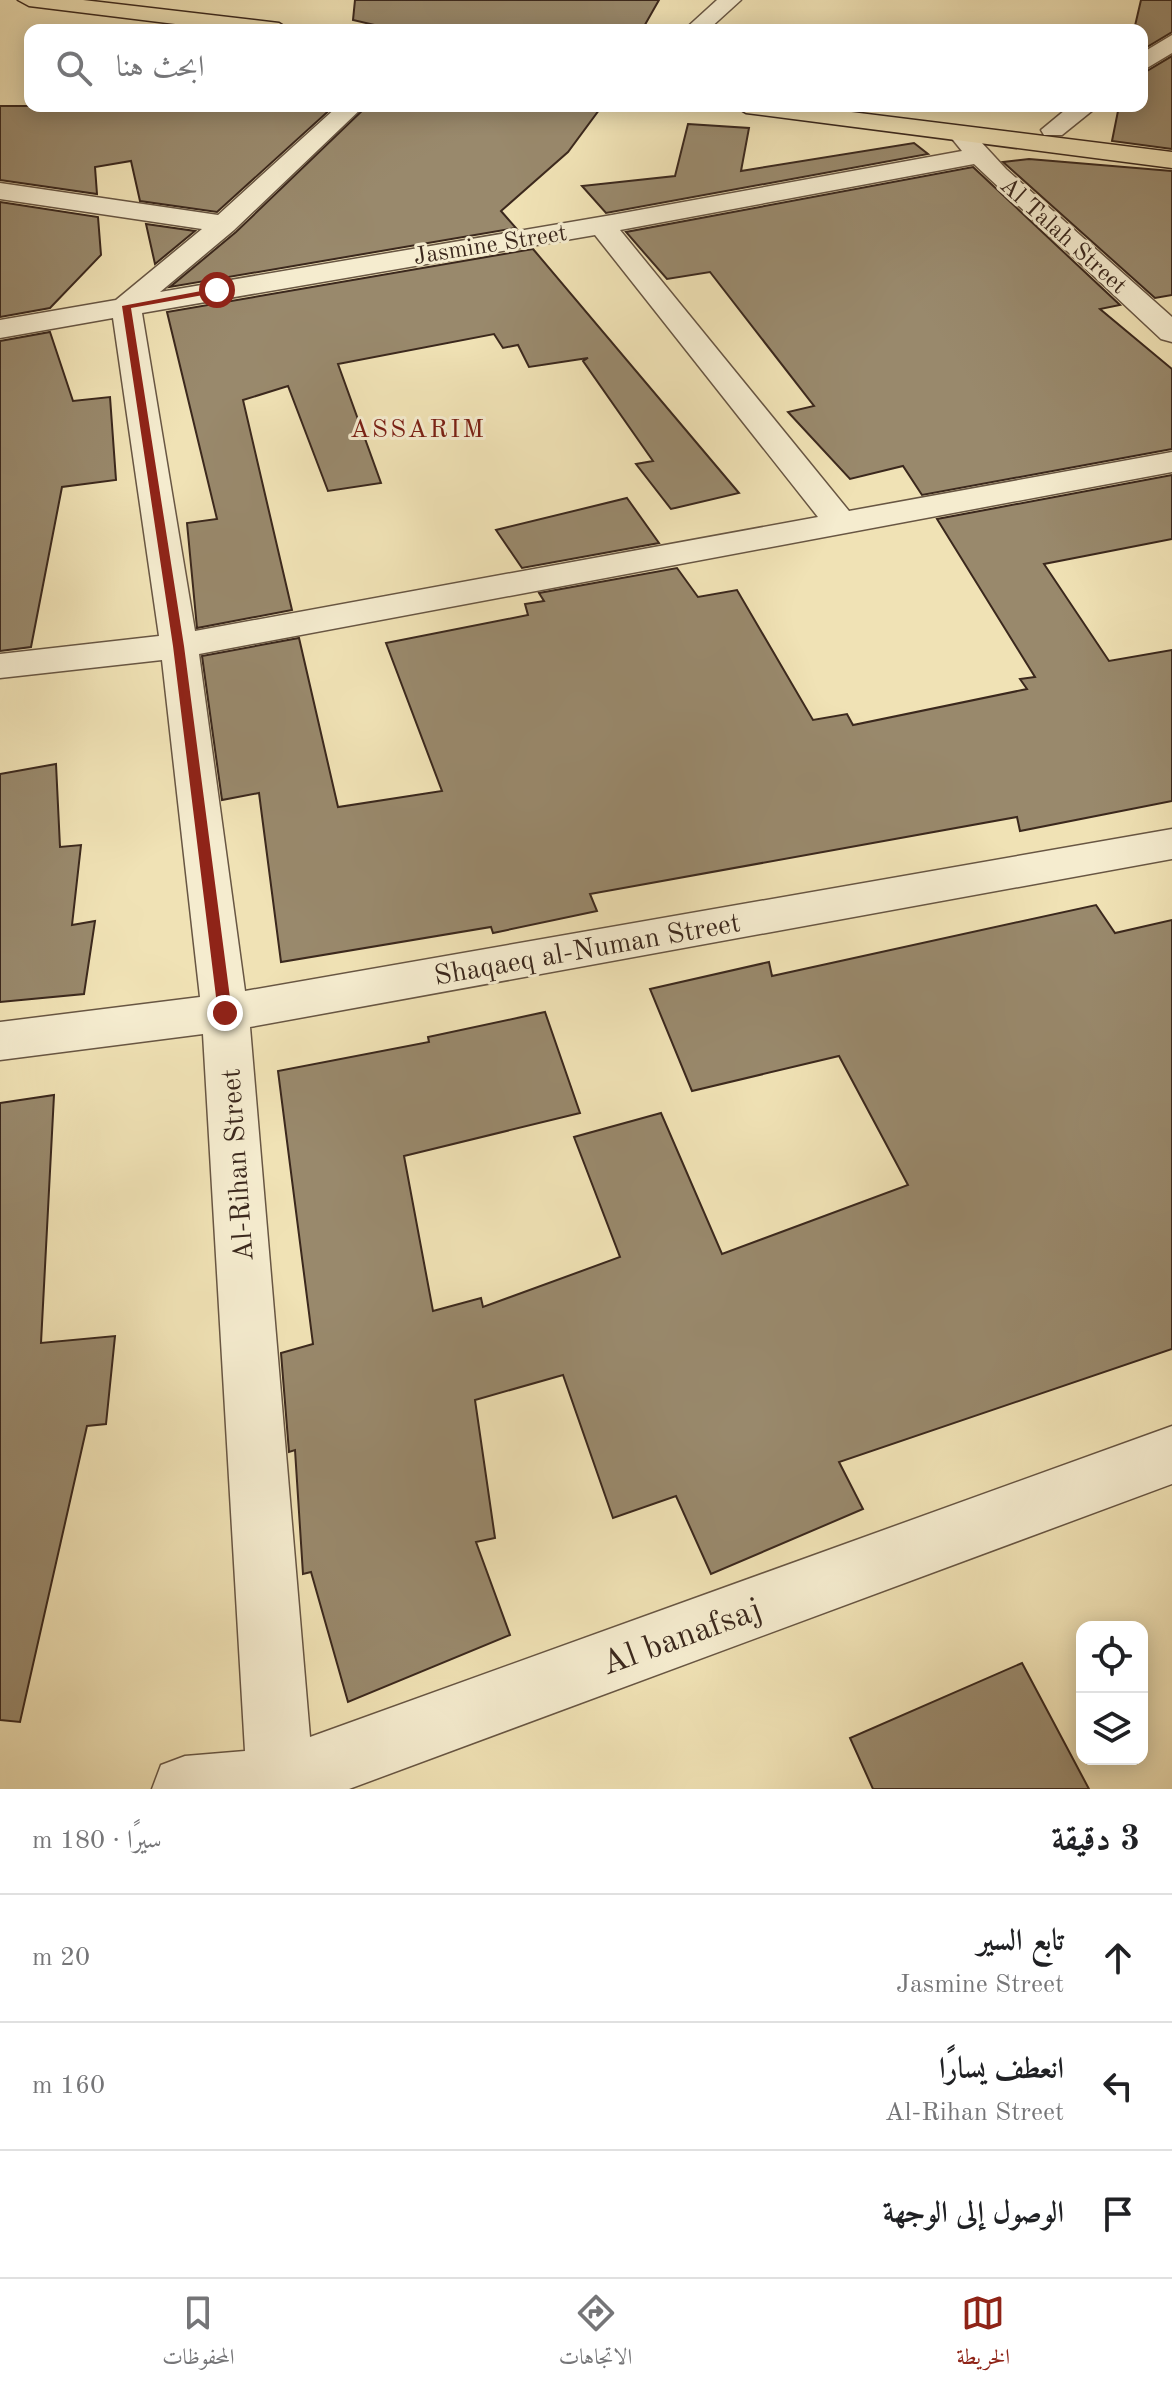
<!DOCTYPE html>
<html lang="ar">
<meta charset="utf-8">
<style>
body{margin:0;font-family:"Old Standard TT",Amiri,serif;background:#f2f2f2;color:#202124;direction:rtl}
.controls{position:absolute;right:24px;bottom:24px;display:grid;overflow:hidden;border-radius:16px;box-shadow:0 4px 20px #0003}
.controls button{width:72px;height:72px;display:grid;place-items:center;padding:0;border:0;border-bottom:2px solid #e0e0e0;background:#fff;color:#202124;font:40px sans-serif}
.stop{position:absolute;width:24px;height:24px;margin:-18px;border:6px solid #8f2418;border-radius:50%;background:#fff}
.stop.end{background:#8f2418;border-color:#fff;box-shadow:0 2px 8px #0008}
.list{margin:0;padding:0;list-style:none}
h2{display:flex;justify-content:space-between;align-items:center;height:104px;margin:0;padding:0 32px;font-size:34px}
h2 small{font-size:26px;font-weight:400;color:#757577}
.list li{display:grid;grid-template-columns:52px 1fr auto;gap:24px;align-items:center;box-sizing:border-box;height:128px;padding:0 32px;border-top:2px solid #e0e0e0}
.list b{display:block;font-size:30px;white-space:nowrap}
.list p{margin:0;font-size:26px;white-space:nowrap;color:#757577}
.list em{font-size:26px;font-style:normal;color:#757577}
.icon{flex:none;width:44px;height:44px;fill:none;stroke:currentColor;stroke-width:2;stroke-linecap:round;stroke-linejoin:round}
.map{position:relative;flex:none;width:1172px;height:1789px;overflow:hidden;direction:ltr}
.search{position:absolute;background:#fff;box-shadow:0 4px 20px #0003;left:24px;right:24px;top:24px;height:88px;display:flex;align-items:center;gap:20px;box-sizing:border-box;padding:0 28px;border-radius:16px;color:#757577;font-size:30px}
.sheet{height:488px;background:#fff}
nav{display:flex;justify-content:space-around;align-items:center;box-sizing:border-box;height:112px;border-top:2px solid #e0e0e0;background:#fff;font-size:22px;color:#757577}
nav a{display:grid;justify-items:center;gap:4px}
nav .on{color:#8f2418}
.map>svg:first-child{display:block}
</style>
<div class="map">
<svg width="1172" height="1789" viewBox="0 0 1172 1789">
<rect width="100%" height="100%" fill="#f0e2b5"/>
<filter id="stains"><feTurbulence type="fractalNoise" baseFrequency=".0025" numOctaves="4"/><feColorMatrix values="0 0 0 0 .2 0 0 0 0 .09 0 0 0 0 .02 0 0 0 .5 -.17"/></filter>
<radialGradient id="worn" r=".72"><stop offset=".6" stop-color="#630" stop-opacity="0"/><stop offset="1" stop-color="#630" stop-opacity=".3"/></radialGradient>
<g fill="#99896c" stroke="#3b281d" stroke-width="2">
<path d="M355,0H659L642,30H396L353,20Z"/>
<path d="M1141,0H1172V32L1142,50V30H1134Z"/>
<path d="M1172,56V149L1112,141L1119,106H1142V74Z"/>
<path d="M0,106H334L217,212L140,201L131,161L95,167L97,194L0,180Z"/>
<path d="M367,106H602L568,152L501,211L516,228L170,287L236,232Z"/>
<path d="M688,124L749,128L741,171L914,143L928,154L606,213L582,186L675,176Z"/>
<path d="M1029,159L1172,171V295L1155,298L1003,162Z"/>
<path d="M973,167L1120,305L1100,309L1172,369V449L922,495L903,466L850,479L788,412L814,406L710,272L667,279L626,232Z"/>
<path d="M0,202L98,217L101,255L50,308L0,317Z"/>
<path d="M146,224L195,231L155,264Z"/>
<path d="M533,249L739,493L671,509L636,464L653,461L583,361L588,358L529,367L518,345L503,348L494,334L338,364L381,483L328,491L288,386L243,400L292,610L197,628L187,523L217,519L167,312Z"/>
<path d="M50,332L73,401L110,397L116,480L62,487L31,647L0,651V341Z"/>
<path d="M1172,475V539L1044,564L1109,661L1172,650V801L1020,831L1017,817L590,894L597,911L493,933L491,927L281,962L259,793L222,800L202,656L299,638L338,807L442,791L386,643L528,615L525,604L544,601L539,593L677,568L698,597L737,590L813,720L847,714L853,725L1027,689L1020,679L1035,677L937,519Z"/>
<path d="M627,498L659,543L522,568L496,530Z"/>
<path d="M56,764L60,847L81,845L72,925L95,921L84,994L0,1002V774Z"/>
<path d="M1096,905L1115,933L1172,920V1349L839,1462L863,1509L711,1574L676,1496L613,1518L563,1375L475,1400L495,1538L476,1542L510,1635L348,1702L311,1572L303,1574L295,1450L289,1452L281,1353L313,1344L278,1071L429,1042L428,1037L545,1012L580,1113L404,1156L433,1311L481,1298L483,1307L620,1257L574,1137L661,1113L722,1254L908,1185L839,1056L692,1091L650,989L769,962L772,976Z"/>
<path d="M54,1095L41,1343L115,1336L106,1424L87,1426L20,1722L0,1720V1103Z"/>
<path d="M1022,1663L1089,1789H873L850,1738Z"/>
</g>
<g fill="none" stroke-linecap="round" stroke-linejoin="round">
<defs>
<g id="minor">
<path d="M717,0H741L708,30H684Z"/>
<path d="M1172,35V53L1142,71V53Z"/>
<path d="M338,106H364L234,230L160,292L612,215L962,151L949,135L961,128L970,130L1006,169L1172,317V342L1161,339L974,164L620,230L849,511L1172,452V472L199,654L245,991L1172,829V859L250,1027L310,1737L1172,1426V1484L349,1789H152L161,1765L185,1756L245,1751L203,1034L0,1060V1022L200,997L162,660L0,678V654L159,636L113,318L0,338V320L116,300L202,229L0,199V183L218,215ZM595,235L818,517L195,631L142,313Z"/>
<path d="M1070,106H1098L1062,135H1044L1041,130Z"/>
</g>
<g id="major">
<path d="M18,0H83L279,23L290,30H224L29,6Z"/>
<path d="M734,106H803L1172,152V168L746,113Z"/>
</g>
</defs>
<use href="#minor" stroke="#685643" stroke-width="3"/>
<use href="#major" stroke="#3b281d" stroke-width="3"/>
<use href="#minor" fill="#f5eccf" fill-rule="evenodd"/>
<use href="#major" fill="#f0e2b5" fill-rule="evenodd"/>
</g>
<path fill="#8f2418" d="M217,288L220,292L131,308L184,646L232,1013L225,1018L218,1013L173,646L122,306Z"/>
<g text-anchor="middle" stroke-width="6" stroke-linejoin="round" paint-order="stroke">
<g font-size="24" fill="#3b281d" stroke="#f5eccf">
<text transform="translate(1064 235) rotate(42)" y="8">Al Talah Street</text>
<text transform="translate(490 244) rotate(-9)" y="8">Jasmine Street</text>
</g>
<g font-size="26" letter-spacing="2" fill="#7a1f14" stroke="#f5eccf">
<text x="418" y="437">ASSARIM</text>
</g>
<g font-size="28" fill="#3b281d" stroke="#f5eccf">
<text transform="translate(587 948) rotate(-10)" y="10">Shaqaeq al-Numan Street</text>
<text transform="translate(236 1165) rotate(-94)" y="10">Al-Rihan Street</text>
</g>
<g font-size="34" fill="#3b281d" stroke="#f5eccf">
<text transform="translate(681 1635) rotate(-20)" y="12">Al banafsaj</text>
</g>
</g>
<rect width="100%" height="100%" filter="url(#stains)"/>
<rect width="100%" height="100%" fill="url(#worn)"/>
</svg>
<div class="controls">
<button><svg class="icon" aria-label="locate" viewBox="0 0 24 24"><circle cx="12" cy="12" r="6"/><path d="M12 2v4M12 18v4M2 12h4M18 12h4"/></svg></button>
<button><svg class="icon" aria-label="layers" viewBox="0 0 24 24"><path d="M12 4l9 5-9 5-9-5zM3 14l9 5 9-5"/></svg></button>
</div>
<div class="stop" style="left:217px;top:290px"></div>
<div class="stop end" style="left:225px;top:1013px"></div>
<div class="search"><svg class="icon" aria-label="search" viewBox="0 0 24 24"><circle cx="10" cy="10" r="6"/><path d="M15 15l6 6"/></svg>ابحث هنا</div>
</div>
<section class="sheet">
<h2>3 دقيقة<small>سيرًا · 180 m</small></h2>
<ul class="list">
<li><svg class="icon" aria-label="ahead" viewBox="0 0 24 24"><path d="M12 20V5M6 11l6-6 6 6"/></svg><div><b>تابع السير</b><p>Jasmine Street</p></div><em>20 m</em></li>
<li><svg class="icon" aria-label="left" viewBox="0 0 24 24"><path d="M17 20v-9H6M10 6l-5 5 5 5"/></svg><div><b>انعطف يسارًا</b><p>Al-Rihan Street</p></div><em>160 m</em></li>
<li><svg class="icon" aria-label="arrive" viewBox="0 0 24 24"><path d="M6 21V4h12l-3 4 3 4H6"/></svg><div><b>الوصول إلى الوجهة</b></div></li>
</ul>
</section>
<nav>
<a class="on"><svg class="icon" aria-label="map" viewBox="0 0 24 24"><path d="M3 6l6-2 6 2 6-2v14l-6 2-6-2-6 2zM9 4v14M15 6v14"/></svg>الخريطة</a>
<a><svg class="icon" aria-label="directions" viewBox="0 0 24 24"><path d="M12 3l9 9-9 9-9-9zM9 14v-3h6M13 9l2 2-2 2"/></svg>الاتجاهات</a>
<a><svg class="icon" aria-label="saved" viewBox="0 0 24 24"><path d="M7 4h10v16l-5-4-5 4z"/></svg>المحفوظات</a>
</nav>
